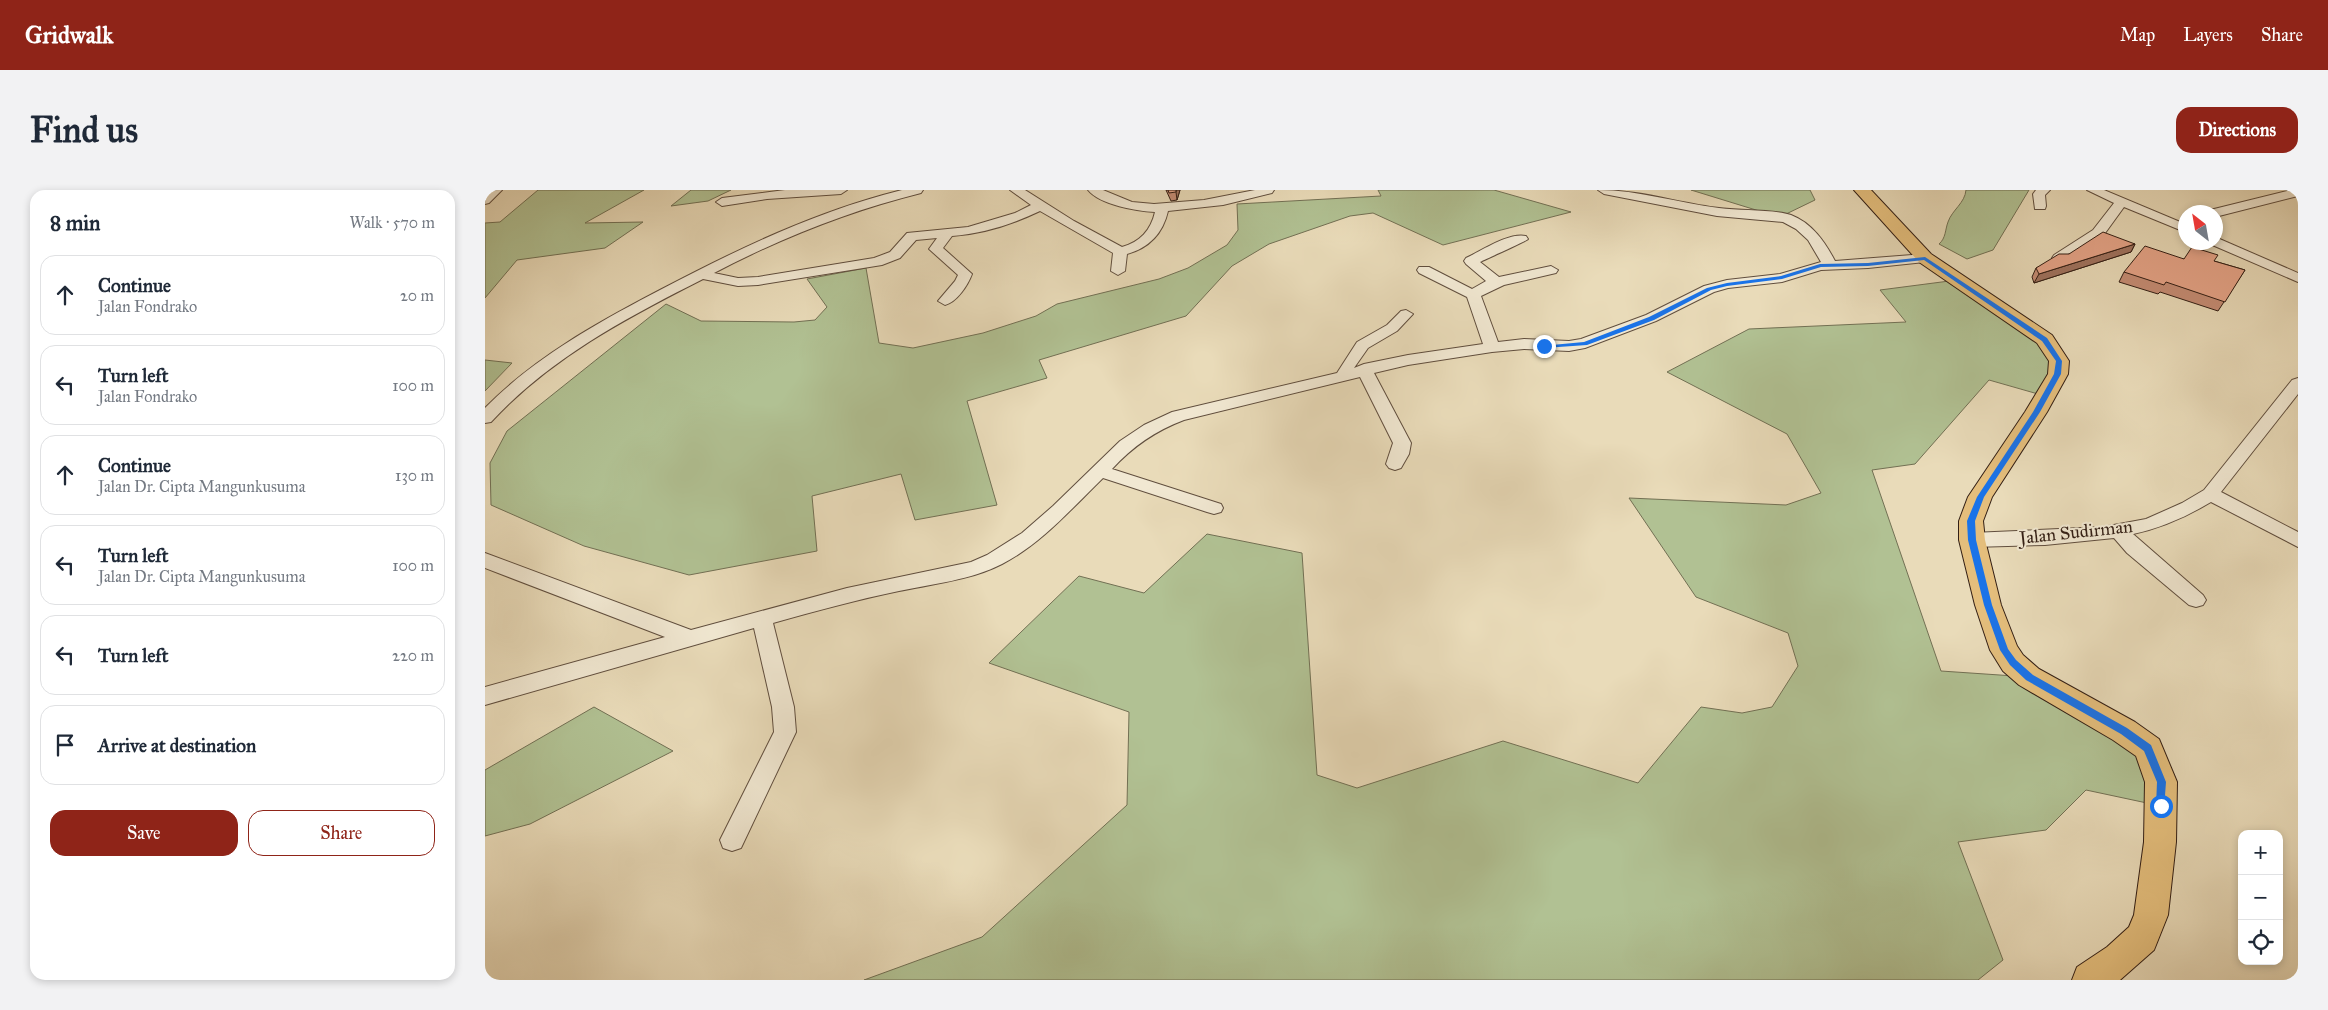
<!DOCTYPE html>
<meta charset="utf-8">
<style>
body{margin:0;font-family:"IM FELL Great Primer",serif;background:#f2f2f3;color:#1f2937}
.controls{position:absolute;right:15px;bottom:15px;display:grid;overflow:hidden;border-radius:10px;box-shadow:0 2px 8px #0003}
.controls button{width:45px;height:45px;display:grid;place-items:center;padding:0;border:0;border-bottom:1px solid #e0e1e3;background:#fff;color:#1f2937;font:25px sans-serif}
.compass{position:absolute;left:1693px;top:15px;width:45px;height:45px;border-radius:50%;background:#fff;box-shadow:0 2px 8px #0003;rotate:329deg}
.stop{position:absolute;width:15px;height:15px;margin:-11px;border:4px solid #1a73e8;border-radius:50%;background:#fff}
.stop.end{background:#1a73e8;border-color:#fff;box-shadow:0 1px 5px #0008}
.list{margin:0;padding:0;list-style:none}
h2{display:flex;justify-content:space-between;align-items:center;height:65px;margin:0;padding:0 20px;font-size:21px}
h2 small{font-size:16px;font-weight:400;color:#747a83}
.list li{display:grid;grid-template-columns:32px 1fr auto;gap:15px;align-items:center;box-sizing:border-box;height:80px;margin:0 10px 10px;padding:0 10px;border:1px solid #e0e1e3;border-radius:15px}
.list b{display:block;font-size:19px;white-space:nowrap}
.list p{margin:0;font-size:16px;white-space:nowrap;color:#747a83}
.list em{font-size:16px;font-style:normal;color:#747a83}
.actions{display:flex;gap:10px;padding:15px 20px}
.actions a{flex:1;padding:11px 0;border:1px solid #8f2418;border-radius:15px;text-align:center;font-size:18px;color:#8f2418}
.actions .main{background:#8f2418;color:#fff}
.icon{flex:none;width:28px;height:28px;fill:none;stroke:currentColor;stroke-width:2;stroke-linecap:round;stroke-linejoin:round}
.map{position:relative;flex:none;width:1813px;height:790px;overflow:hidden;border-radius:15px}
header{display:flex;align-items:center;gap:30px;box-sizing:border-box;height:70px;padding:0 25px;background:#8f2418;color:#fff}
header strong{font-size:24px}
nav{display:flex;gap:28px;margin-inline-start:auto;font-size:18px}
.intro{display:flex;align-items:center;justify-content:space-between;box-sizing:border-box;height:120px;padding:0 30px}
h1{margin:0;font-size:35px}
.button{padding:12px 22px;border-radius:15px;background:#8f2418;color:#fff;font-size:18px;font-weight:700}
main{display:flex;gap:30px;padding:0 30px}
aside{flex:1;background:#fff;border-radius:15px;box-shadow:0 2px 8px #0003}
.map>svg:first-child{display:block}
</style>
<header>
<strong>Gridwalk</strong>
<nav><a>Map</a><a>Layers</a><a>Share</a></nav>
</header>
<div class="intro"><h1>Find us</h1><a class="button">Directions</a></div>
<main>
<aside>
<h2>8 min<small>Walk · 570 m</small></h2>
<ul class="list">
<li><svg class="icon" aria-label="ahead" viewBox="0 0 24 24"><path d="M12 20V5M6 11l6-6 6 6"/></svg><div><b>Continue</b><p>Jalan Fondrako</p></div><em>20 m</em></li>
<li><svg class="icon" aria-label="left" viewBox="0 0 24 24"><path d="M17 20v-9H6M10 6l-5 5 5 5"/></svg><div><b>Turn left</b><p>Jalan Fondrako</p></div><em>100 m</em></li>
<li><svg class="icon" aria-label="ahead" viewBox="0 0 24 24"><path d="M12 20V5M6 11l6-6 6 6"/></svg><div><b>Continue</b><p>Jalan Dr. Cipta Mangunkusuma</p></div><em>130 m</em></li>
<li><svg class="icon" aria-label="left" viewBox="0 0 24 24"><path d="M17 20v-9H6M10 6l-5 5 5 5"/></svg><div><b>Turn left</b><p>Jalan Dr. Cipta Mangunkusuma</p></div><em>100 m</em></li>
<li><svg class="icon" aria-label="left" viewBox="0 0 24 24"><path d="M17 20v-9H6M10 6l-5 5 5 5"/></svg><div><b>Turn left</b></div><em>220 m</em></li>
<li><svg class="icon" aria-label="arrive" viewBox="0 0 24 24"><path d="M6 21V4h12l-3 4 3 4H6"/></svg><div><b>Arrive at destination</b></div></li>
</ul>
<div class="actions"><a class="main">Save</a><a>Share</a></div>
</aside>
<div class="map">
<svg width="1813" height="790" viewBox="0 0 1813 790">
<rect width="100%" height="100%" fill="#e9dbb9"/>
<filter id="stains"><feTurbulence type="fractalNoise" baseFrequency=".004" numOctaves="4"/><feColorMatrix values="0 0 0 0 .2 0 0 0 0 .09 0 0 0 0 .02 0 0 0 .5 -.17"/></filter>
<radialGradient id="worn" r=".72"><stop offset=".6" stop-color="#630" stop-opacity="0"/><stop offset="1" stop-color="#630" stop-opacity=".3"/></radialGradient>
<g fill="#b1c193" stroke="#727054">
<path d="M53,0H159L100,33L158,32L120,58L32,70L0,108V33L15,32Z"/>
<path d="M206,0H246L223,11L186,16Z"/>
<path d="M893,0H1009L1086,22L958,55L888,23L865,26L784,54L747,76L701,126L554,170L562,188L482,211L512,315L430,330L416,284L327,306L332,361L204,385L99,356L6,315L5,273L22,241L181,114L216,131L309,132L330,130L342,117L322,89L381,78L394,153L428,158L498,143L551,126L572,114L674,89L703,78L742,55L753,40L752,14L896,6Z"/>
<path d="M1206,0H1325L1330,10L1299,25L1284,24Z"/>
<path d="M1481,0H1544L1508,60L1482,69L1454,54C1461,48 1460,40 1463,32C1467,20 1480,13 1481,0Z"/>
<path d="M1472,90L1567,159L1560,206L1504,190L1430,274L1387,280L1456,481L1544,487L1639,541L1676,616L1601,600L1561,640L1473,652L1518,770L1493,790H379L497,747L642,615L644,522L504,473L594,386L659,403L722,344L817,363L832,585L872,598L1018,551L1153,593L1216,517L1257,523L1287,517L1313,476L1303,443L1211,407L1144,308L1301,315L1336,303L1302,244L1182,182L1264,139L1421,132L1395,100Z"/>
<path d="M0,170L27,173L0,201Z"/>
<path d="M109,517L188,561L45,634L0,646V580Z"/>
</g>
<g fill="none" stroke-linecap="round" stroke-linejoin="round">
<defs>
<g id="minor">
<path d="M4,0H17L4,13L0,14V3Z"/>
<path d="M300,0H362L356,4L282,9L237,16L231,12L237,8Z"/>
<path d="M417,0H438L436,3C364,21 296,48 229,83L253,88L273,87L389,68L405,62L422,43L483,37L530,23L546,15L525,0H540L589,31L637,57C655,52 666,40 670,22C652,21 615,15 603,0H618L647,12L669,14L719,10L770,0H789L787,3L738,15L683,21C678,43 664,58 642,64L640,81L633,85L626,81L628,63L555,21C528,34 497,44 467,46L458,58L487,84C483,95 472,112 460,115L453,111L470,91L473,85L444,59L452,48L431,50L415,68L397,75L273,95L253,96L218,89C141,128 65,168 6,232L0,233V218C50,167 112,133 175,100C253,59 332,21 417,0Z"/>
<path d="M1113,0C1154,0 1193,13 1234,18C1254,21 1288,19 1306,25C1327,33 1340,52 1350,71L1440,64L1447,68L1440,72L1383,78L1336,80L1297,92L1243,98L1229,102L1171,131L1100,158L1084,161L1039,159L1007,162L923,175L889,183L926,253L924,264L916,278L910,280L904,278L901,274L908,253L875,187L699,230C670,241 648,256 627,279L736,314L738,318L736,322L729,324L722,322L618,288C586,319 556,354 517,374C486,390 448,394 414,401C371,410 330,421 288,433L309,517L311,542L256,658L247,661L238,658L235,650L289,542L287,517L269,438L0,515V497L180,447L0,378V363L206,440L362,398L486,372L502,365L537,343L568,316L635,251L659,235L687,222L852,183L872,152L902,135L916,121L921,120L928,124L912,141L883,158L869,178L879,174L923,165L998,154L982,107L934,83L932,80L934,77H944L987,99L1001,91L981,74L979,71L981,68C996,61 1024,42 1041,46L1043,49C1040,52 1003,68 995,72L1014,87L1066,76L1073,80L1071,83L1019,95L996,106L1013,152L1039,149L1084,151L1096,149L1161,125L1219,96L1242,90L1295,84L1336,72L1323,50L1311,39L1298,32L1232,26L1119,4Z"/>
<path d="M1551,0H1565L1560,5L1561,16L1560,19H1550L1548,4Z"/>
<path d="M1602,0H1619L1700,34V42L1639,17L1618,46L1579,71H1569L1567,68L1569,65L1608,40L1629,13Z"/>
<path d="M1806,0H1813V6L1730,27V22H1724L1725,20Z"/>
<path d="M1730,47L1813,83V92L1725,54L1724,52H1730Z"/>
<path d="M1813,188V204L1736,302L1813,342V357L1726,312C1701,327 1676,338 1648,344L1718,405L1721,410L1718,415L1711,417L1704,415L1642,363L1629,348L1560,355L1487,357L1480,355L1477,350L1480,345L1487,343L1618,337L1661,329L1697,313L1719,300L1807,190Z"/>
</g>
<path id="major" d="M1369,0H1386L1446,64L1567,145L1584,171L1583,184L1562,222L1507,307L1498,331L1500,350L1516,415L1532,456L1538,465L1554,479L1650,532L1674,549L1692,592L1691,652L1683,725L1669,760L1635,790H1587L1592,777L1622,757L1644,737L1649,725L1659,652L1660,592L1651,566L1628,550L1534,495L1518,481L1505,460L1490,415L1474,350V331L1483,307L1540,222L1563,184L1564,171L1552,153L1434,72Z"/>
</defs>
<use href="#minor" stroke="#604e3e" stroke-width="2"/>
<use href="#major" stroke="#331f15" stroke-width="2"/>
<use href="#minor" fill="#f1e8d2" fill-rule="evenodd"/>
<use href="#major" fill="#e4be7c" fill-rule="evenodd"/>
</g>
<g fill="#c58d75" stroke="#331f15">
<path d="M681,0H695L692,10L686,11Z"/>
<path d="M1650,54L1646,62L1549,93L1547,87L1551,78L1584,64Z"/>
<path d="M1699,69L1729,71L1760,80L1733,121L1675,102L1673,104L1634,92L1639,82Z"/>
</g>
<g fill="#a0735f" stroke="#331f15">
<path d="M691,0H695L692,10L691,2Z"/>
<path d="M1650,54L1646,62L1549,93L1554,84Z"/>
</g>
<g fill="#e5a488" stroke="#331f15">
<path d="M683,0H691V2L684,3Z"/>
<path d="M1618,42L1650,54L1554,84L1551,78L1574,64H1584Z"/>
<path d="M1660,56L1699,69L1707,57L1733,65L1729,71L1760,80L1740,112L1681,92L1679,95L1639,82Z"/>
</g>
<path fill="#1a73e8" d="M1440,67L1562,148L1577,171L1576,184L1555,222L1499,307L1490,331L1491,350L1507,415L1523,459L1531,470L1548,485L1642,538L1666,555L1681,592L1679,619H1672L1671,616L1672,592L1659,561L1636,544L1541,490L1525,475L1515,460L1499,415L1483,350L1482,331L1492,307L1548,222L1569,184L1571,171L1557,151L1439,70L1383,76L1336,77L1297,89L1242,96L1226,100L1169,130L1102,155L1059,158L1056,156L1099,152L1164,127L1222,98L1242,93L1296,86L1335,74L1383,73Z"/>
<g text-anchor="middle" stroke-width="4" stroke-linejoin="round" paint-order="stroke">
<g font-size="18" fill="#331f15" stroke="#f1e8d2">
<text transform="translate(1591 342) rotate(-6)" y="6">Jalan Sudirman</text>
</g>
</g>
<rect width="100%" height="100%" filter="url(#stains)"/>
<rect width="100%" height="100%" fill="url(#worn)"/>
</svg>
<div class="controls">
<button>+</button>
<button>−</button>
<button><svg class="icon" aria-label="locate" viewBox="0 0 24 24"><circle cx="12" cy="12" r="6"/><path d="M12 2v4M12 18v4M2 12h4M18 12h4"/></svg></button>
</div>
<svg class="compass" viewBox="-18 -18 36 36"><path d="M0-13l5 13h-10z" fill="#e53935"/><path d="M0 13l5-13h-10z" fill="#747a83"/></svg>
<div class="stop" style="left:1676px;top:616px"></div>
<div class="stop end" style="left:1059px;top:156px"></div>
</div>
</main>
